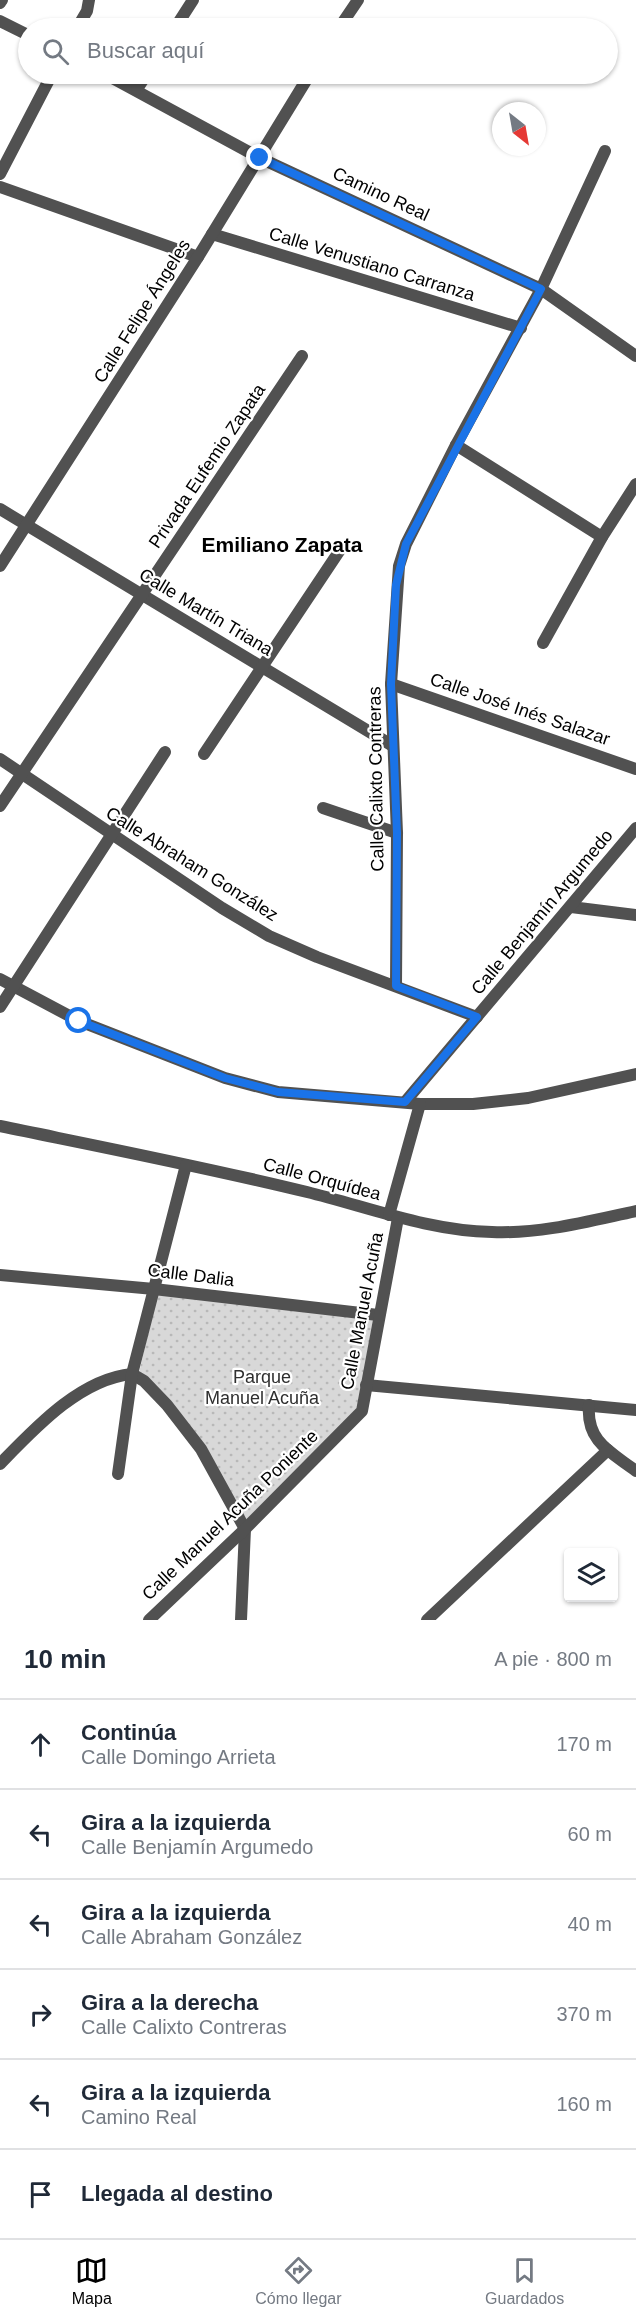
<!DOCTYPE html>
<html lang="es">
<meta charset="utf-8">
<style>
body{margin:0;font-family:Arial,sans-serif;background:#f2f2f3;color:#1f2937}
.controls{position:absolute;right:18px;bottom:18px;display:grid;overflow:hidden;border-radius:6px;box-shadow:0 2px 4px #0004}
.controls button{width:54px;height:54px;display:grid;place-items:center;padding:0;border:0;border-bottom:2px solid #e0e1e3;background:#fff;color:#1f2937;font:30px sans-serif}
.compass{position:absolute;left:492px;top:102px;width:54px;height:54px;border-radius:50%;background:#fff;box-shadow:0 2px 4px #0004;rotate:149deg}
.stop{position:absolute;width:18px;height:18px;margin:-14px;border:4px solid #1a73e8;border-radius:50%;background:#fff}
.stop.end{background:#1a73e8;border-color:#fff;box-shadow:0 2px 6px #0008}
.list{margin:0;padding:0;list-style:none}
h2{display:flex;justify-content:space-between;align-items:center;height:78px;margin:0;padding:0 24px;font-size:26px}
h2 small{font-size:20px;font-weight:400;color:#747a83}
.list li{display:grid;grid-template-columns:39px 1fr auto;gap:18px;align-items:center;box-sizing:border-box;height:90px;padding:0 24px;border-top:2px solid #e0e1e3}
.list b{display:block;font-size:22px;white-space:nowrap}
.list p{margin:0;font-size:20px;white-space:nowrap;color:#747a83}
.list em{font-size:20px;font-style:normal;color:#747a83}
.icon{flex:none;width:33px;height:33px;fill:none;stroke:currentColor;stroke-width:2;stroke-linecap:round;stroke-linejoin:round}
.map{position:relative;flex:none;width:636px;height:1620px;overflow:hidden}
.search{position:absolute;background:#fff;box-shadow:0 2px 4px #0004;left:18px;right:18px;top:18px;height:66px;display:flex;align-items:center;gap:15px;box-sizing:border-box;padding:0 21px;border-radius:33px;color:#747a83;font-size:22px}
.sheet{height:618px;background:#fff}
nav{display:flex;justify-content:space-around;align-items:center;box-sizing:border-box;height:84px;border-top:2px solid #e0e1e3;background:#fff;font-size:16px;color:#747a83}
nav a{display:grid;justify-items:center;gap:3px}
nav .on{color:#000}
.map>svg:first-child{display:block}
</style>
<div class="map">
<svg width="636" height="1620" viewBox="0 0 636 1620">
<defs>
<pattern id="park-dots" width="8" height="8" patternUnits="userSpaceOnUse" patternTransform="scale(1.5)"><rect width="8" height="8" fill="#d8d8d8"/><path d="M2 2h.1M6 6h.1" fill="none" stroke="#b8b8b8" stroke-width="1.8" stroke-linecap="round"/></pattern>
</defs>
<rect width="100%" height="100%" fill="#fff"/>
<path fill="url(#park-dots)" d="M157,1294L373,1319L358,1408L246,1520L139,1373Z"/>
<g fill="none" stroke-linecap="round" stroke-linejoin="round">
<g stroke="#515151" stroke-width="12">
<path d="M0,3L2,0"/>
<path d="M0,21L28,35"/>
<path d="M77,28L87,11L89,0"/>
<path d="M175,28L193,0"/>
<path d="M339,28L358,0"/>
<path d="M105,74L260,158L541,289L636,356"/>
<path d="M137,89L147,74"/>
<path d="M0,174L52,74"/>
<path d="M0,187L198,257"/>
<path d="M212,234L521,328"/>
<path d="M456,445L602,537"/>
<path d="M0,509L393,746"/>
<path d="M0,566L198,257L310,74"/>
<path d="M543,643L602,537L636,484"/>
<path d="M391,684L636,769"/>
<path d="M204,754L340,550"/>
<path d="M0,759L222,908L269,936L317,957L477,1017"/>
<path d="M0,806L302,356"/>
<path d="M323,808L397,833"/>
<path d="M571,907L636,915"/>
<path d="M0,979L79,1021L225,1078L278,1092L420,1104H473L528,1098L636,1074"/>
<path d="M396,986L397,833L391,684L399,566L406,544L456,445L541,289L605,151"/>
<path d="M0,1007L165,752"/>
<path d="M405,1102L636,828"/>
<path d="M0,1126C102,1147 205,1167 307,1192C368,1207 429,1231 492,1232C541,1234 589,1221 636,1211"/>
<path d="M389,1215L420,1104"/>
<path d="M0,1275L154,1289L378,1315"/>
<path d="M132,1374L144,1381L167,1405L201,1449L245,1529L241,1620"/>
<path d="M366,1385L636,1410"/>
<path d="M589,1405C586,1442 611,1452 636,1471"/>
<path d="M0,1464C35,1428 80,1379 132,1374"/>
<path d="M118,1474L132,1374L186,1165"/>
<path d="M149,1620L245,1529L362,1411L398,1218"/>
<path d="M427,1620L608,1450"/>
</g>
</g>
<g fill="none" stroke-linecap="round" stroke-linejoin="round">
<path stroke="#1a73e8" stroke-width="8" d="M79,1021L225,1078L278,1092L405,1102L477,1017L396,986L397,833L391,684L396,585L406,544L541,289L260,158"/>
</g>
<g text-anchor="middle" stroke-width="4.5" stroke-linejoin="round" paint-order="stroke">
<g font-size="18" fill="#000" stroke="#fff">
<text transform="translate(381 194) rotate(25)" y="6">Camino Real</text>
<text transform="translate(372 264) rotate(17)" y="6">Calle Venustiano Carranza</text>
<text transform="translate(142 311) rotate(-58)" y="6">Calle Felipe Ángeles</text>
<text transform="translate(207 466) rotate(-56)" y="6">Privada Eufemio Zapata</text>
<text transform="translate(206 612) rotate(31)" y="6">Calle Martín Triana</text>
<text transform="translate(520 709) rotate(19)" y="6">Calle José Inés Salazar</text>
<text transform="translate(376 779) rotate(-91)" y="6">Calle Calixto Contreras</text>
<text transform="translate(192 864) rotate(32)" y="6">Calle Abraham González</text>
<text transform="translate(542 912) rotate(-50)" y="6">Calle Benjamín Argumedo</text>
<text transform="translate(322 1179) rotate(15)" y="6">Calle Orquídea</text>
<text transform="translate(191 1275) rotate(7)" y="6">Calle Dalia</text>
<text transform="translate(362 1311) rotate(-79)" y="6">Calle Manuel Acuña</text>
<text transform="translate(230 1515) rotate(-44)" y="6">Calle Manuel Acuña Poniente</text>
</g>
<g font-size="18" fill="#2f2f2f" stroke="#fff">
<text x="262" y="1383">Parque<tspan x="262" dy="21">Manuel Acuña</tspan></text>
</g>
<g font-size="21" font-weight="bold" fill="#000" stroke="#fff">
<text x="282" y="552">Emiliano Zapata</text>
</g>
</g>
</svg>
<div class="controls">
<button><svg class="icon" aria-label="layers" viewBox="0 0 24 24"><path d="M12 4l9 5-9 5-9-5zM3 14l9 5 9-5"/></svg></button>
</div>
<svg class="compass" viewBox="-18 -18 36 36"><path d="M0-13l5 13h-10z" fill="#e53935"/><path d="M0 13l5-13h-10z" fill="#747a83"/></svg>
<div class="stop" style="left:79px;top:1021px"></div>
<div class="stop end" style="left:260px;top:158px"></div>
<div class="search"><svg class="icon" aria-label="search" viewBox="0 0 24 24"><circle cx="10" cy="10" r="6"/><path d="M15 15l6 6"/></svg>Buscar aquí</div>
</div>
<section class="sheet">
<h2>10 min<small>A pie · 800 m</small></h2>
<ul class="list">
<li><svg class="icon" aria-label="ahead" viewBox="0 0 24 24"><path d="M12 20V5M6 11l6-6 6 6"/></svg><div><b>Continúa</b><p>Calle Domingo Arrieta</p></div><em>170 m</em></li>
<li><svg class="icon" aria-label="left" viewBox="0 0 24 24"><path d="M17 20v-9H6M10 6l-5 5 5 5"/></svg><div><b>Gira a la izquierda</b><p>Calle Benjamín Argumedo</p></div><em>60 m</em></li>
<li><svg class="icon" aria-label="left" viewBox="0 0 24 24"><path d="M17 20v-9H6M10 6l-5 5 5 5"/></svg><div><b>Gira a la izquierda</b><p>Calle Abraham González</p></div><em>40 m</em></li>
<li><svg class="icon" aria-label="right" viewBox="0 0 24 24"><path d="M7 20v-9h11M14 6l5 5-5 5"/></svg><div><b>Gira a la derecha</b><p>Calle Calixto Contreras</p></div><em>370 m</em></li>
<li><svg class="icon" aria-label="left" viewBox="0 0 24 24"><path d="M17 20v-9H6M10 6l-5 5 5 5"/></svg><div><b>Gira a la izquierda</b><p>Camino Real</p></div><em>160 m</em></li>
<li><svg class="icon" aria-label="arrive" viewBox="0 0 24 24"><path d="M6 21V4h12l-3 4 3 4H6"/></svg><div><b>Llegada al destino</b></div></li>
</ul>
</section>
<nav>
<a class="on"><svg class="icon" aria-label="map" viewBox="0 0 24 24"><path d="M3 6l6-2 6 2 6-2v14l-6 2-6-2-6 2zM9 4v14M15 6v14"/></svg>Mapa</a>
<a><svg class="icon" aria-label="directions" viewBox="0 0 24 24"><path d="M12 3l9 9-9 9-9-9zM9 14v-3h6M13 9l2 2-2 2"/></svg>Cómo llegar</a>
<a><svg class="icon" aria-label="saved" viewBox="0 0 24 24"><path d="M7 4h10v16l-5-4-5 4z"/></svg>Guardados</a>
</nav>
